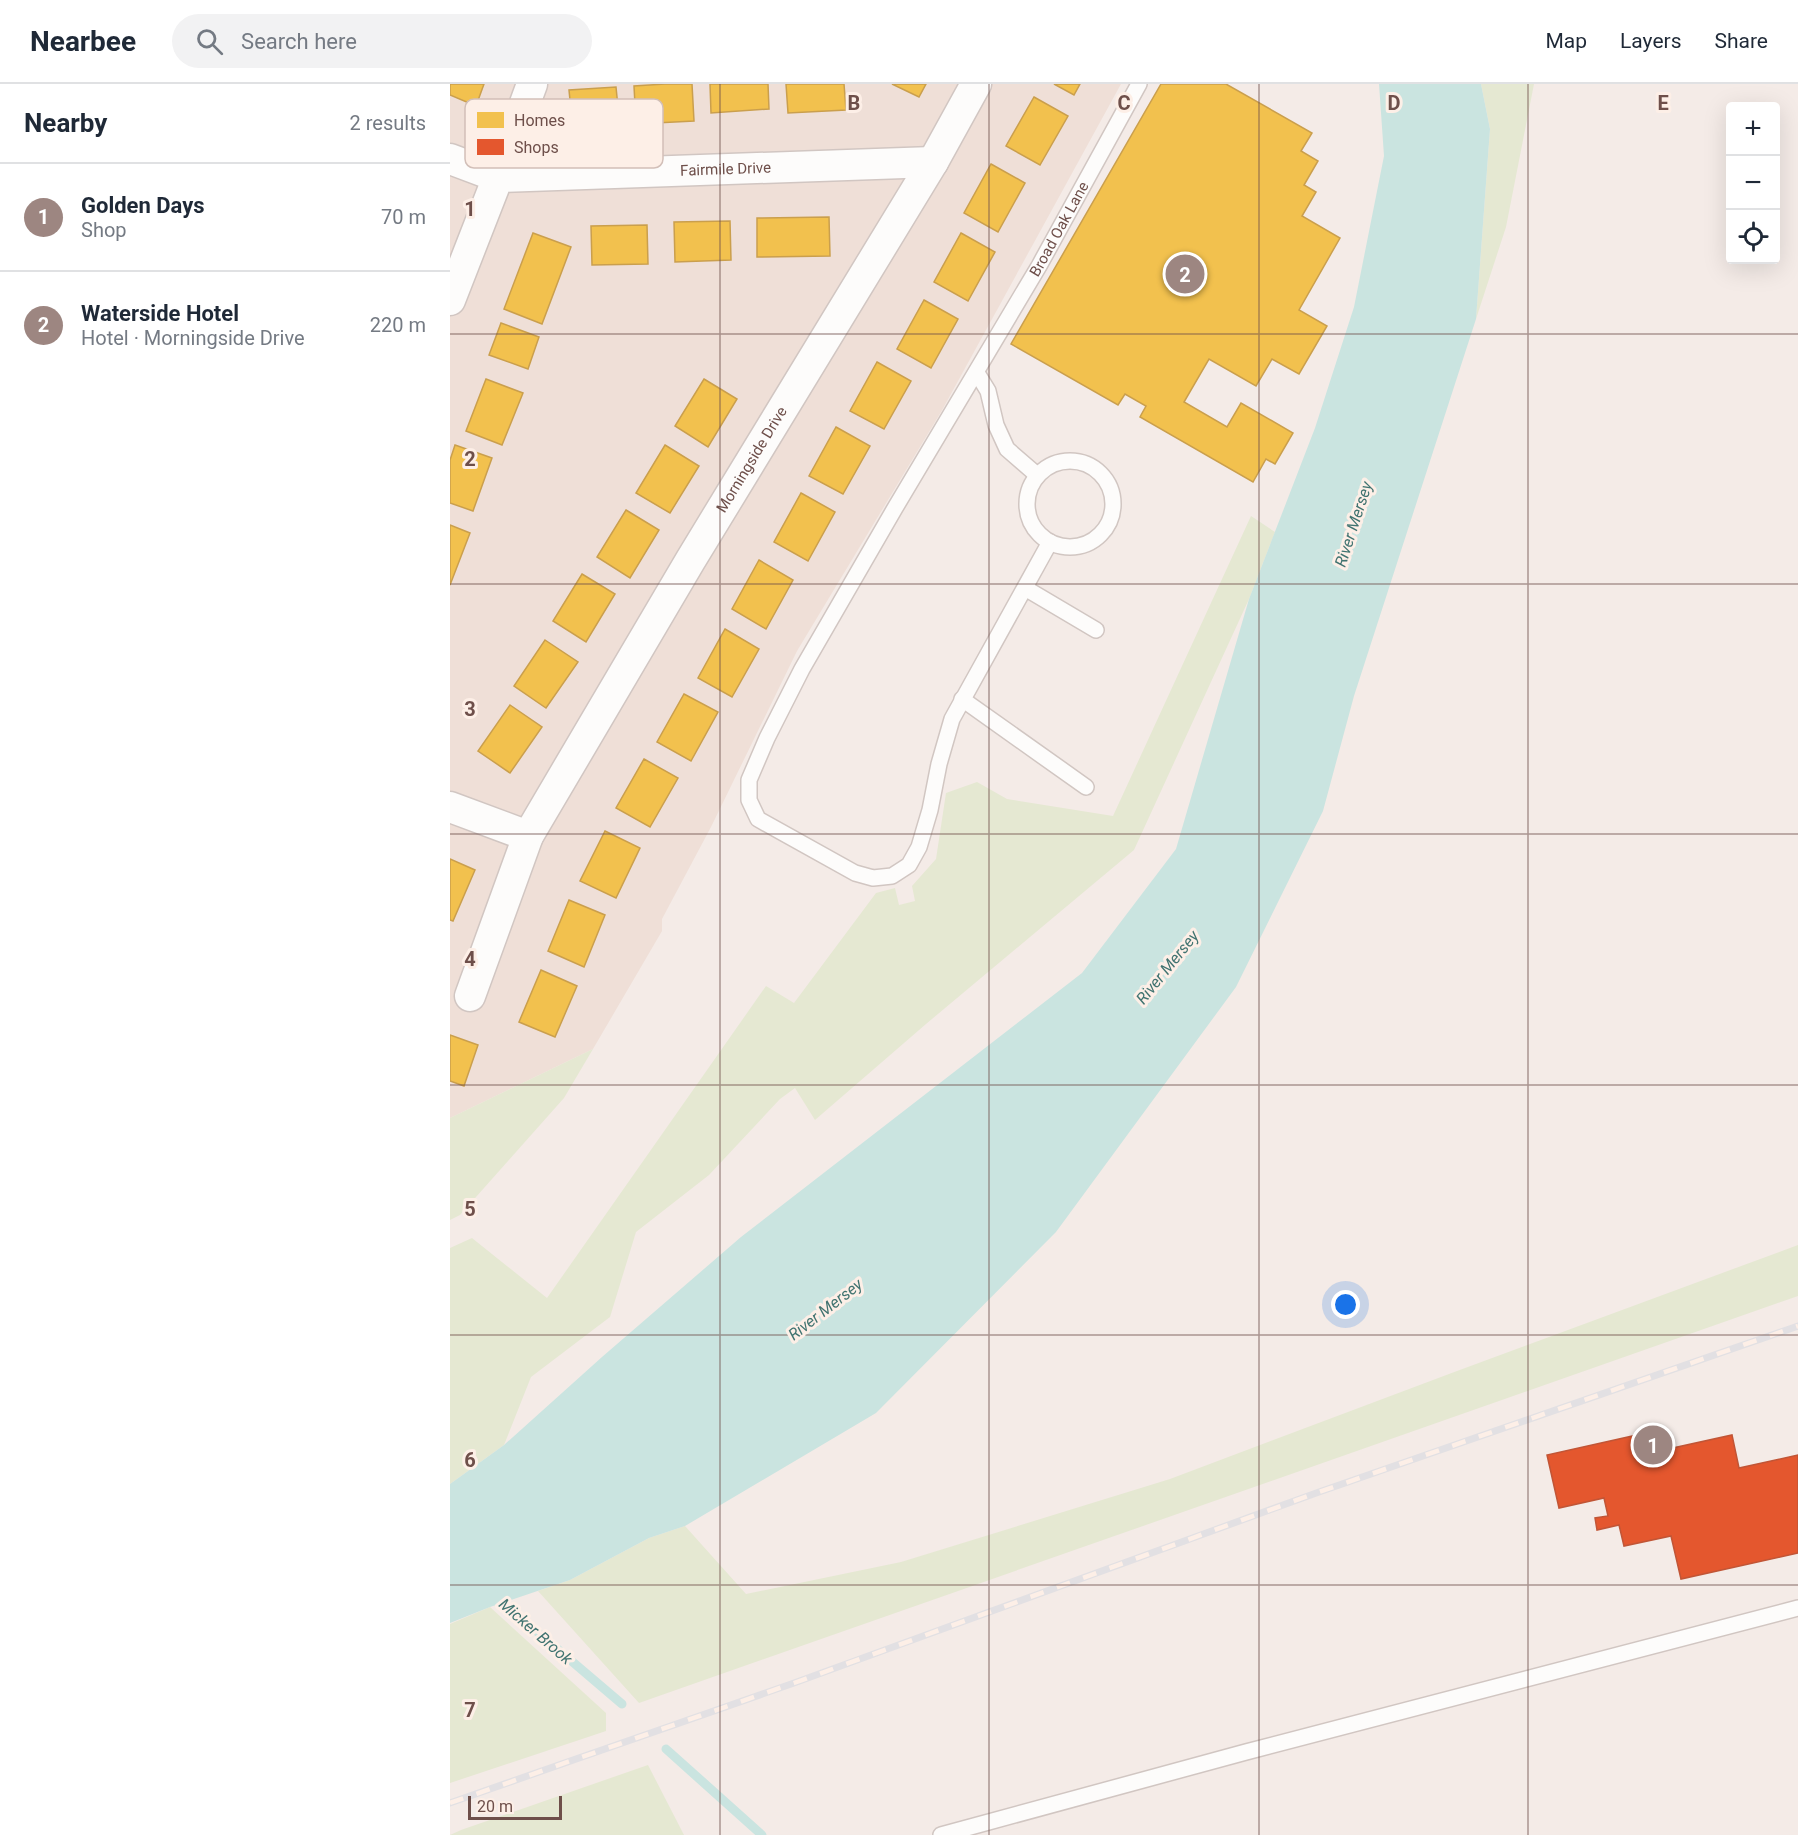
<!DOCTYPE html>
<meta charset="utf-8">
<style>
body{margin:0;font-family:Roboto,sans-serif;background:#f2f2f3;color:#1f2937}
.controls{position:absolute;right:18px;top:18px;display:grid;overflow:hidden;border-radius:6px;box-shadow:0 6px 24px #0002}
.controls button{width:54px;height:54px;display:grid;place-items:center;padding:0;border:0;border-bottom:2px solid #e0e1e3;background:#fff;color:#1f2937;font:30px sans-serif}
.scale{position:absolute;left:18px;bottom:15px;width:94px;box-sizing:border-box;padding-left:6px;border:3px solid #6e4f4a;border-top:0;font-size:16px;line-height:21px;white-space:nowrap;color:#6e4f4a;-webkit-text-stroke:4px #fdefe7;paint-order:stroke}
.you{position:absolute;left:896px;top:1221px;width:21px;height:21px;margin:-15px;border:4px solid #fff;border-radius:50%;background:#1a73e8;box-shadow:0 0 0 9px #1a73e833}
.badge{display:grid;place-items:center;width:39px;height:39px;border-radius:50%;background:#9d8681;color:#fff;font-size:20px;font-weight:700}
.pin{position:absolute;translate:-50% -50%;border:3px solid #fff;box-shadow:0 2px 6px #0006}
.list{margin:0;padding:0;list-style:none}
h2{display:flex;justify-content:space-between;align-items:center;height:78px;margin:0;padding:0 24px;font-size:26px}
h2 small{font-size:20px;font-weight:400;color:#747a83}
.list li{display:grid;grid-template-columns:39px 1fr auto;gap:18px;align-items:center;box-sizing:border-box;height:108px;padding:0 24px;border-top:2px solid #e0e1e3}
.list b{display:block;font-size:22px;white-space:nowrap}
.list p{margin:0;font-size:20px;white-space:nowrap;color:#747a83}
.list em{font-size:20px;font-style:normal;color:#747a83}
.icon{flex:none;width:33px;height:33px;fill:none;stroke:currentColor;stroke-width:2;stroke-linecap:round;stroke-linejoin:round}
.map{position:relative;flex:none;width:1348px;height:1751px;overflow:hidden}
header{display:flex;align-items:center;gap:36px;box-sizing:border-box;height:84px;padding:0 30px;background:#fff;border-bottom:2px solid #e0e1e3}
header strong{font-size:28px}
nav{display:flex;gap:33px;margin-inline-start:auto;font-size:21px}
.search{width:420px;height:54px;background:#f2f2f3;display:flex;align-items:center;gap:15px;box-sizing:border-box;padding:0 21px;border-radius:33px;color:#747a83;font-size:22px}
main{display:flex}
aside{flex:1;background:#fff}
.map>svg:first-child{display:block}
</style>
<header>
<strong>Nearbee</strong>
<div class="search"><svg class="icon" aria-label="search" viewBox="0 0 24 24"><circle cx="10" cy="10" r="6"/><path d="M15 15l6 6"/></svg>Search here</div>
<nav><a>Map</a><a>Layers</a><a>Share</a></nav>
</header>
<main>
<aside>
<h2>Nearby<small>2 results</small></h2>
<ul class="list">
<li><span class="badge">1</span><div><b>Golden Days</b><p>Shop</p></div><em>70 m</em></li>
<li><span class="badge">2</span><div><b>Waterside Hotel</b><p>Hotel · Morningside Drive</p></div><em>220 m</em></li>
</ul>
</aside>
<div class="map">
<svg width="1348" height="1751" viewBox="0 0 1348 1751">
<rect width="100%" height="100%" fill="#f4ebe7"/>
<path fill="#efdfd7" d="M0,0H671L491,328L347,567L261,743L212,835V847L143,965L0,1034Z"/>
<g fill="#e5e8d2">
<path d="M1031,0H1084L1056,143L1026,235L1040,45Z"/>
<path d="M801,432L825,448L799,515L684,766L476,940L365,1036L345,1004L330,1015L259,1091L186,1148L160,1233L81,1293L54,1361L0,1400V1164L22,1154L97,1214L316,902L344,919L426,809L445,804L449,821L465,817L462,802L486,775L496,709L527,698L557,715L663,732Z"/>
<path d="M143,965L114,1014L10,1131L0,1136V1034Z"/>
<path d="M1348,1161V1212L189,1619L88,1507L120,1496L199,1454L235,1442L296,1510L451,1478L720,1395L1007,1287Z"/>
<path d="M40,1523L156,1629V1647L0,1699V1540Z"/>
<path d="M198,1681L234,1751H0L11,1746Z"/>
</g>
<path fill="#cae4e0" d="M929,0H1031L1040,45L1026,235L904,612L873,727L786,903L606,1148L426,1329L235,1442L199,1454L120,1496L40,1523L0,1539V1400L54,1361L152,1273L291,1153L632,889L726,765L799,515L865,344L904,223L934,72Z"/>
<g fill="#f2c14e" stroke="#ca9f4d" stroke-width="1.5">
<path d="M0,0H34L26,22L0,11Z"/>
<path d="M215,0H242L244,37L186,40L184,2Z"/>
<path d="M260,0H318L319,25L261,29Z"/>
<path d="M336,0H394L396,26L338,29Z"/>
<path d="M442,0H476L469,13Z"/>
<path d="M604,0H630L624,11Z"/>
<path d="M711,0H776L862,49L851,67L868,77L854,101L866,108L852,132L890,154L849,226L877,242L849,290L822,275L806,302L759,275L734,318L777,343L791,319L843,349L825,380L816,375L803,398L690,333L696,322L675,310L668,321L561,260Z"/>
<path d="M166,3L170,43L123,47L119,6Z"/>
<path d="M584,13L618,32L590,81L556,62Z"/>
<path d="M541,80L575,99L548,148L514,129Z"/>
<path d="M379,133L380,172L307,173V134Z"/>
<path d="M280,137L281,176L225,178L224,138Z"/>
<path d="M197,141L198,180L142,181L141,142Z"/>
<path d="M83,149L121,163L92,240L54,225Z"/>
<path d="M511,149L545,168L518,217L484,198Z"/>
<path d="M474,216L508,235L481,284L447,265Z"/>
<path d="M51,239L89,253L78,285L39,271Z"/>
<path d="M427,278L461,297L434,345L400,327Z"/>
<path d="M36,295L73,309L52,361L16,347Z"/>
<path d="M254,295L287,315L258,363L225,342Z"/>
<path d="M386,343L420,362L393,410L359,392Z"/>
<path d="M5,361L42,374L23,427L0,419V376Z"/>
<path d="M215,361L249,382L220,429L186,409Z"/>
<path d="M351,409L385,428L358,477L324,458Z"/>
<path d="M176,426L209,446L180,494L147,473Z"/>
<path d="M0,441L20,449L0,501Z"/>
<path d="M309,476L343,496L316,545L282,525Z"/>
<path d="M132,490L165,510L136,558L103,537Z"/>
<path d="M275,545L309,565L282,613L248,594Z"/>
<path d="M95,556L128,578L96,624L64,602Z"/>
<path d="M234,610L268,628L241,677L207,658Z"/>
<path d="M60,621L92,643L60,689L28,667Z"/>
<path d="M194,675L228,694L200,743L166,724Z"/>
<path d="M155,747L190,764L166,814L130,797Z"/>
<path d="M0,775L25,786L3,837L0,836Z"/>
<path d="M119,816L155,831L134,883L98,867Z"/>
<path d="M91,886L127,902L105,953L69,938Z"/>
<path d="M0,951L28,961L14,1002L0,997Z"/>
</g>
<path fill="#e4572e" stroke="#c15536" stroke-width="1.5" d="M1196,1349L1200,1369L1282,1351L1289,1384L1348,1371V1469L1231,1495L1221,1452L1174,1462L1169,1441L1147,1446L1145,1434L1158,1432L1154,1414L1109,1424L1097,1371Z"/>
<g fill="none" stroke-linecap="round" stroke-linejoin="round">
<g stroke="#cae4e0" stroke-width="9">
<path d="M44,1511L172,1620"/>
<path d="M216,1665L312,1751"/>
</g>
<defs>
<g id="lane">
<path d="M527,289L538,307L546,341L557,365L587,391"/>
<circle cx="620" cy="420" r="43"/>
<path id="s1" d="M600,458L502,635L489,680L480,726L469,763L459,781L442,792L423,794L405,789L308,735L299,716V696L317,654L352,585L445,424L589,182L689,0"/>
<path d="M575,504L646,546"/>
<path d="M512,615L636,703"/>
<path d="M491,1751L796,1668L1348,1524"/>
</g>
<g id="street">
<path id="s2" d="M0,75L48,93L483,78"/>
<path d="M0,216L48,93L82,0"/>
<path d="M0,723L78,752"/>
<path id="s3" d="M20,912L78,752L240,477L483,78L526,0"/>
</g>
</defs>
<use href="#lane" stroke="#d1c6c2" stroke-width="18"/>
<use href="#street" stroke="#d1c6c2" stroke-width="33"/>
<use href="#lane" stroke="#fdfcfb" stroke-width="15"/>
<use href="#street" stroke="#fdfcfb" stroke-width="30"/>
<defs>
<path id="rail" d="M0,1719L344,1599L869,1408L1348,1242"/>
</defs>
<use href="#rail" stroke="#e2e0e3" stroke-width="7"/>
<use href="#rail" stroke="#fdefe7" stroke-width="4.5" stroke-dasharray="14" stroke-linecap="butt"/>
</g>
<path fill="none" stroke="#6e4f4a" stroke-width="1.5" stroke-opacity="0.55" d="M270,0V1751M539,0V1751M809,0V1751M1078,0V1751M0,250H1348M0,500H1348M0,750H1348M0,1001H1348M0,1251H1348M0,1501H1348"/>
<g text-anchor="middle" stroke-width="6" stroke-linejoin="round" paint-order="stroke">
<g font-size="15" fill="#6e4f4a" stroke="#fdefe7">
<text dy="5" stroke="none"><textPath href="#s2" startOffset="279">Fairmile Drive</textPath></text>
<text dy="5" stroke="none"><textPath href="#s1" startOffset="1198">Broad Oak Lane</textPath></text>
<text dy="5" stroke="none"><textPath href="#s3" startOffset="608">Morningside Drive</textPath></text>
</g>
<g font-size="16" font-style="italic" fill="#407370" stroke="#fdefe7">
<text transform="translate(903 440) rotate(-72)" y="6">River Mersey</text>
<text transform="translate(717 883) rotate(-51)" y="6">River Mersey</text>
<text transform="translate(375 1225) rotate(-38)" y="6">River Mersey</text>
<text transform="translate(86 1547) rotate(41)" y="6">Micker Brook</text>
</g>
</g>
<rect x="15" y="15" width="198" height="69" rx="9" fill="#fdefe7" stroke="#d2bfb8" stroke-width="1.5"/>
<rect x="27" y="28" width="27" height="16" fill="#f2c14e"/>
<rect x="27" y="55" width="27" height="16" fill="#e4572e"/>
<g font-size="16" fill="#6e4f4a">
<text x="64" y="42">Homes</text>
<text x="64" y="69">Shops</text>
</g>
<g font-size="20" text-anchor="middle" font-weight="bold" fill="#6e4f4a" stroke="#fdefe7" stroke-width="6" stroke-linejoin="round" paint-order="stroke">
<text x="404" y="26">B</text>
<text x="674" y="26">C</text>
<text x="944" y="26">D</text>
<text x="1213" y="26">E</text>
<text x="20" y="132">1</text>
<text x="20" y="382">2</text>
<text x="20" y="632">3</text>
<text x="20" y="882">4</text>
<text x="20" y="1132">5</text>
<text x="20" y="1383">6</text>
<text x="20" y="1633">7</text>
</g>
</svg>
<div class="controls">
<button>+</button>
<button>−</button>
<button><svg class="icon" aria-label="locate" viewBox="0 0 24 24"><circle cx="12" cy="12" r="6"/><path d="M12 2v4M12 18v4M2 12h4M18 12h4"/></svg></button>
</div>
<div class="scale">20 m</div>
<div class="you"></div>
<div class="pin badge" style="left:1203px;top:1361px">1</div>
<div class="pin badge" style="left:735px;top:190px">2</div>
</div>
</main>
